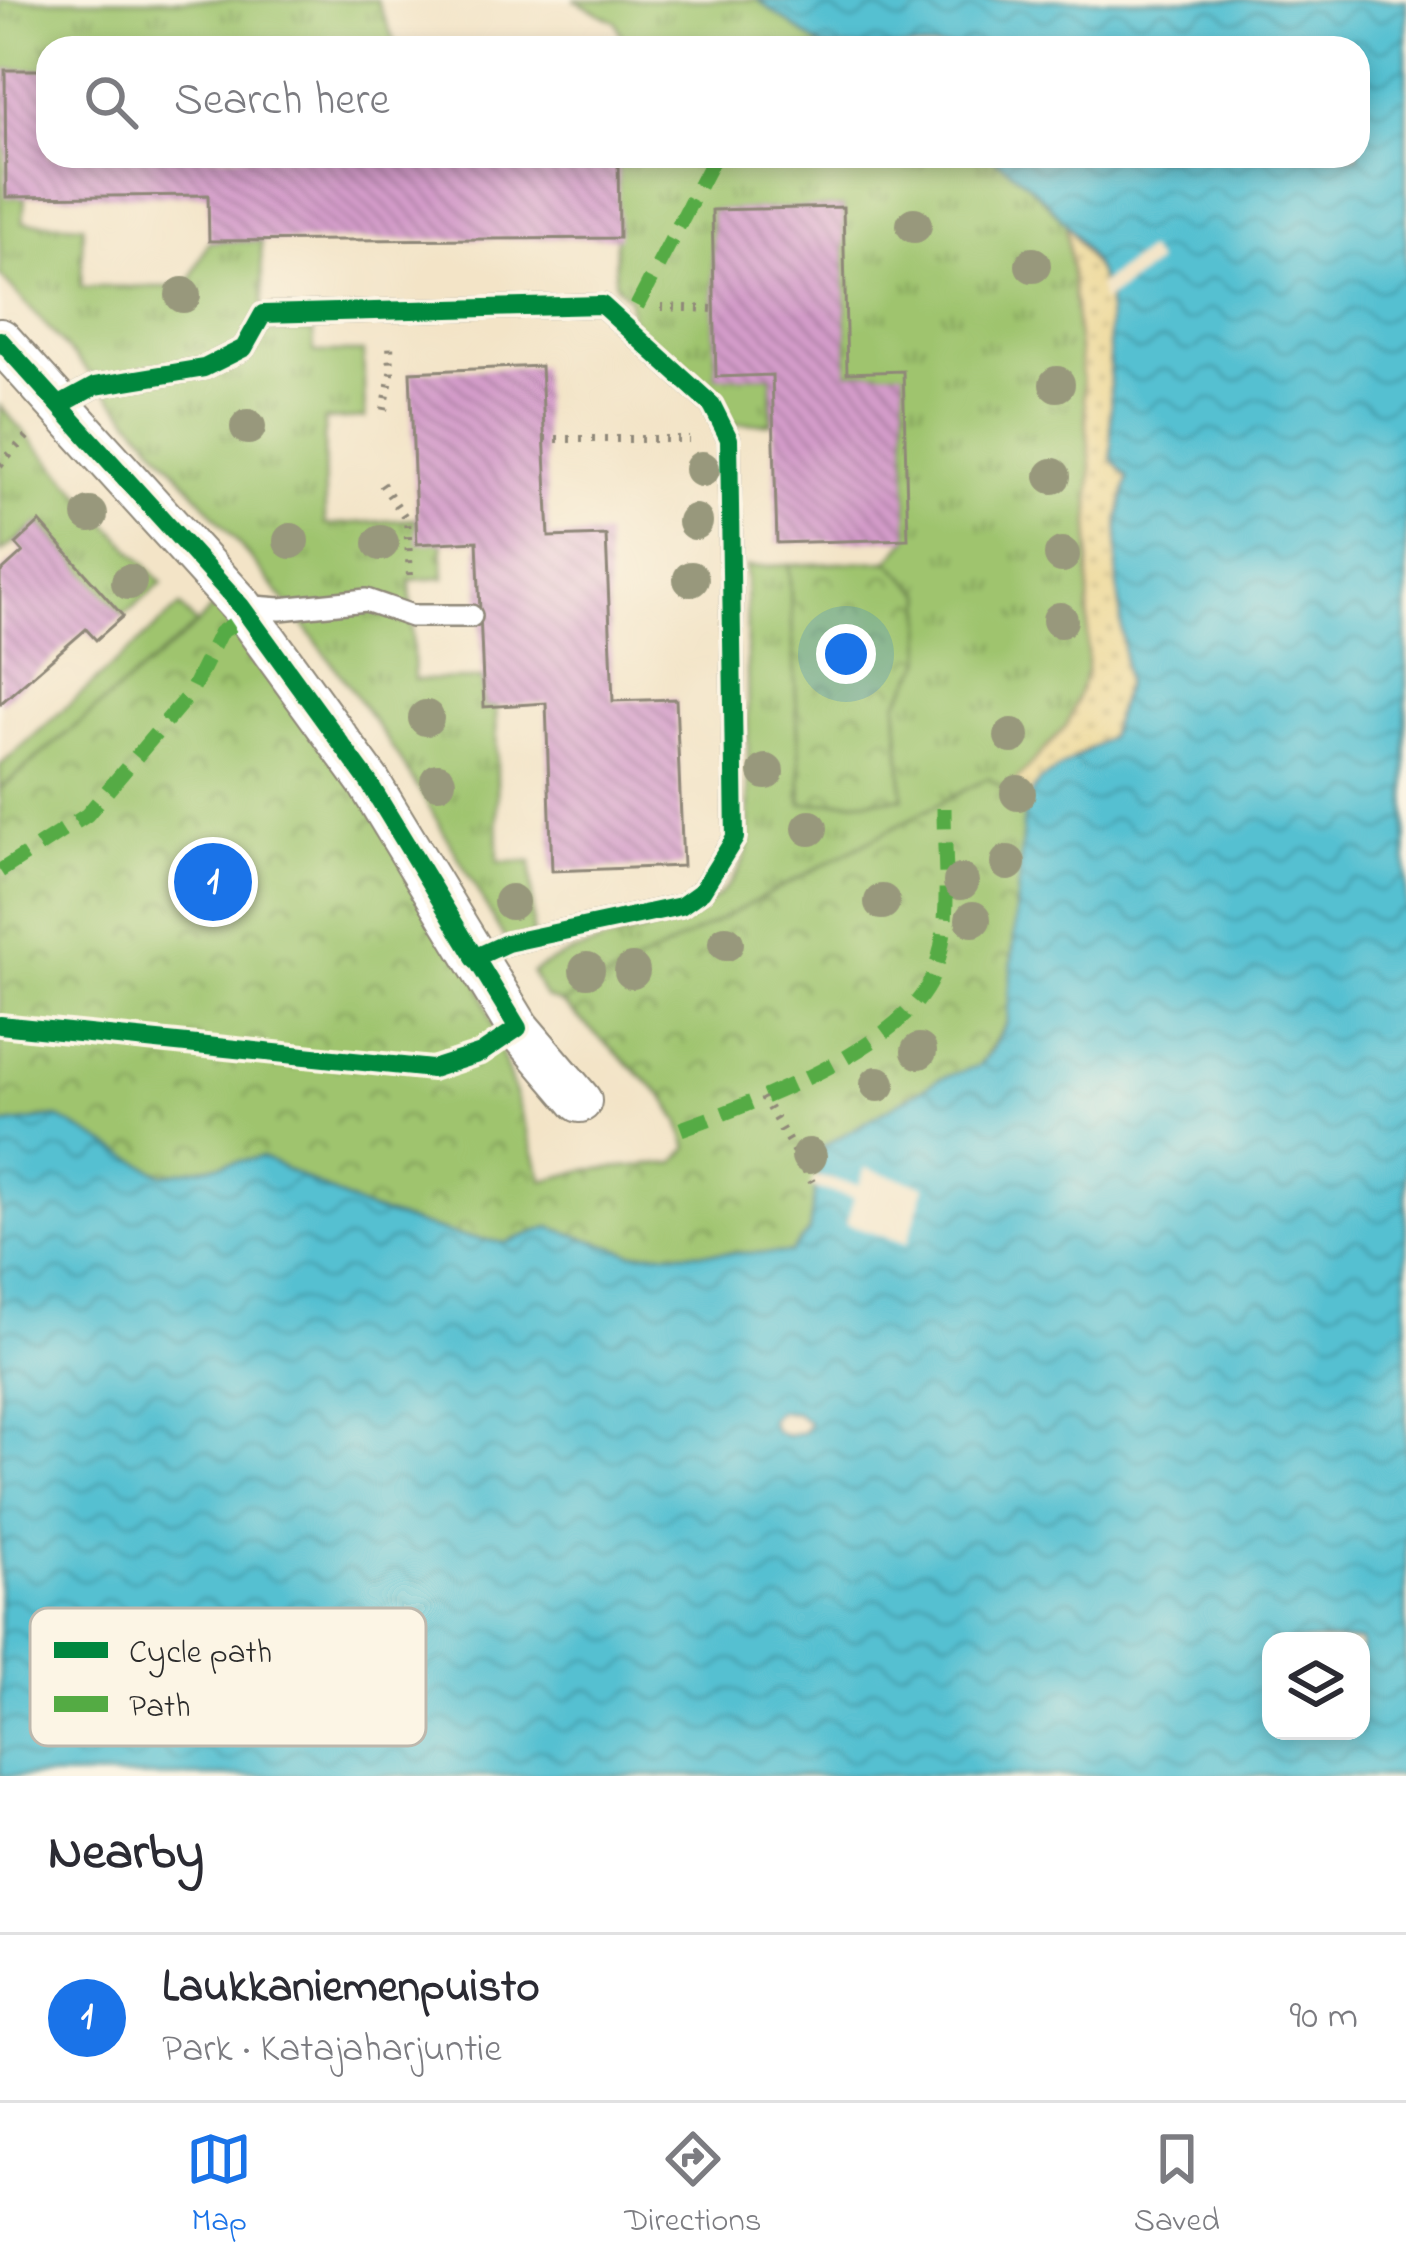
<!DOCTYPE html>
<meta charset="utf-8">
<style>
body{margin:0;font-family:"Indie Flower",sans-serif;background:#f7f7f7;color:#2b2b33}
.controls{position:absolute;right:36px;bottom:36px;display:grid;overflow:hidden;border-radius:24px;box-shadow:0 6px 18px #0003}
.controls button{width:108px;height:108px;display:grid;place-items:center;padding:0;border:0;border-bottom:3px solid #e1e1e2;background:#fff;color:#2b2b33;font:60px sans-serif}
.you{position:absolute;left:846px;top:654px;width:42px;height:42px;margin:-30px;border:9px solid #fff;border-radius:50%;background:#1a73e8;box-shadow:0 0 0 18px #1a73e833}
.badge{display:grid;place-items:center;width:78px;height:78px;border-radius:50%;background:#1a73e8;color:#fff;font-size:39px;font-weight:700}
.pin{position:absolute;translate:-50% -50%;border:6px solid #fff;box-shadow:0 3px 12px #0006}
.list{margin:0;padding:0;list-style:none}
h2{display:flex;justify-content:space-between;align-items:center;height:156px;margin:0;padding:0 48px;font-size:51px}
h2 small{font-size:39px;font-weight:400;color:#7c7c81}
.list li{display:grid;grid-template-columns:78px 1fr auto;gap:36px;align-items:center;box-sizing:border-box;height:168px;padding:0 48px;border-top:3px solid #e1e1e2}
.list b{display:block;font-size:45px;white-space:nowrap}
.list p{margin:0;font-size:39px;white-space:nowrap;color:#7c7c81}
.list em{font-size:39px;font-style:normal;color:#7c7c81}
.icon{flex:none;width:66px;height:66px;fill:none;stroke:currentColor;stroke-width:2;stroke-linecap:round;stroke-linejoin:round}
.map{position:relative;flex:none;width:1406px;height:1776px;overflow:hidden}
.search{position:absolute;background:#fff;box-shadow:0 6px 18px #0003;left:36px;right:36px;top:36px;height:132px;display:flex;align-items:center;gap:30px;box-sizing:border-box;padding:0 42px;border-radius:36px;color:#7c7c81;font-size:45px}
.sheet{height:324px;background:#fff}
nav{display:flex;justify-content:space-around;align-items:center;box-sizing:border-box;height:168px;border-top:3px solid #e1e1e2;background:#fff;font-size:33px;color:#7c7c81}
nav a{display:grid;justify-items:center;gap:6px}
nav .on{color:#1a73e8}
.map>svg:first-child{display:block}
</style>
<div class="map">
<svg width="1406" height="1776" viewBox="0 0 1406 1776">
<defs>
<pattern id="grass-tufts" width="24" height="20" patternUnits="userSpaceOnUse" patternTransform="scale(3)"><rect width="24" height="20" fill="#9fc46e"/><path d="M3 7l-1-3M5 7V3M7 7l1-3M15 17l-1-3M17 17v-4M19 17l1-3" fill="none" stroke="#829f5b"/></pattern>
<pattern id="sand-dots" width="8" height="8" patternUnits="userSpaceOnUse" patternTransform="scale(3)"><rect width="8" height="8" fill="#eeda9e"/><path d="M2 2h.1M6 6h.1" fill="none" stroke="#cb8" stroke-width="1.8" stroke-linecap="round"/></pattern>
<pattern id="park-crowns" width="20" height="18" patternUnits="userSpaceOnUse" patternTransform="scale(3)"><rect width="20" height="18" fill="#9fc46e"/><path d="M2 6a3 3 0 1 1 6 0M12 15a3 3 0 1 1 6 0" fill="none" stroke="#829f5b"/></pattern>
<pattern id="water-waves" width="16" height="10" patternUnits="userSpaceOnUse" patternTransform="scale(3)"><rect width="16" height="10" fill="#55c0d1"/><path d="M0 5q4-4 8 0t8 0" fill="none" stroke="#479caa"/></pattern>
<pattern id="building-back-hatch" width="6" height="6" patternUnits="userSpaceOnUse" patternTransform="scale(3)"><rect width="6" height="6" fill="#d39bc9"/><path d="M-1 5l2 2M0 0l6 6M5-1l2 2" fill="none" stroke="#ab7fa3"/></pattern>
</defs>
<rect width="100%" height="100%" fill="#fcf5e5"/>
<filter id="ink" filterUnits="userSpaceOnUse"><feTurbulence type="fractalNoise" baseFrequency=".00833" numOctaves="2"/><feDisplacementMap in="SourceGraphic" scale="24" xChannelSelector="R" yChannelSelector="G"/><feConvolveMatrix kernelMatrix="1 2 1 2 8 2 1 2 1" color-interpolation-filters="sRGB"/></filter>
<filter id="wash" filterUnits="userSpaceOnUse"><feTurbulence type="fractalNoise" baseFrequency=".004" numOctaves="4" result="noise"/><feDisplacementMap in="SourceGraphic" scale="48" xChannelSelector="R" yChannelSelector="G"/><feGaussianBlur stdDeviation="2.7" result="paint"/><feColorMatrix in="noise" values="0 0 0 0 0 0 0 0 0 0 0 0 0 0 0 0 0 1.4 0 .05"/><feComposite in="paint" operator="in"/></filter>
<g filter="url(#wash)">
<rect width="100%" height="100%" fill="#f3e4c7"/>
<g fill="url(#grass-tufts)" stroke="#65784c" stroke-width="3">
<path d="M0,0H377L397,48H48V70H6L25,196L23,222L83,225L81,287H187L209,241H261L263,332L313,331L314,352H363L365,418L324,420L325,525L416,519L442,542L444,578L410,580L414,680L482,679L484,706H496L498,862H531L533,937L507,943C472,883 439,820 401,761C286,586 141,429 0,275Z"/>
<path d="M574,0H758L823,48H627L616,22Z"/>
<path d="M618,156H990L1015,172L1066,223L1091,465L1087,671L1067,725L991,808L679,1121L664,1097L562,1003L545,997L532,973C600,924 726,943 749,843L746,567L789,565L802,804L903,798L897,703L923,661L924,595L888,561L908,539L903,372L847,373L843,207L712,211L716,376L772,375L771,423L733,424L633,334L629,298L615,283Z"/>
<path d="M0,406L162,583L123,616L40,523L0,553Z"/>
<path d="M180,606L197,625L0,789V766Z"/>
</g>
<path fill="url(#sand-dots)" stroke="#8c8264" stroke-width="3" d="M1066,223L1103,281L1108,298L1112,458L1128,478L1119,518L1117,571L1126,682L1109,737L1072,759L978,1067L939,1079L991,808L1067,725L1087,671L1091,465Z"/>
<g fill="url(#park-crowns)" stroke="#65784c" stroke-width="3">
<path d="M888,561L924,595L923,661L897,703L903,798L802,804L789,565Z"/>
<path d="M226,593L472,961L543,1181L586,1170L675,1163L688,1148L679,1121L665,1097L562,1003L988,778L1025,803L1007,1022L978,1067L939,1079L817,1179L809,1231L790,1253H632L550,1227L505,1243L455,1235L364,1208L262,1157L163,1176L57,1117L0,1125V789L197,625Z"/>
</g>
<path fill="url(#water-waves)" stroke="#40767e" stroke-width="3" fill-rule="evenodd" d="M758,0H1406V1776H0V1125L57,1117L163,1175L262,1157L364,1208L455,1235L505,1243L550,1227L632,1253H790L809,1231L821,1148L939,1079L978,1066L992,1050L1007,1022L1025,803L1039,781L1109,737L1126,683L1117,571L1119,518L1128,478L1112,459L1108,298C1090,240 1040,188 990,156H1358V48H823ZM778,1411L796,1413L809,1423L804,1432L787,1436L775,1431L770,1419ZM1271,1641H1361V1731H1271Z"/>
<g fill="#f3e4c7">
<path d="M1147,249L1157,263L1102,303L1098,285Z"/>
<path d="M865,1168L925,1186L907,1244L846,1224L854,1198L810,1187L814,1176L859,1185Z"/>
</g>
<g id="blocks">
<g fill="url(#building-back-hatch)">
<path d="M5,70H48V156H618L619,238L209,241L208,195L6,197Z"/>
<path d="M843,207L847,373L903,371L908,539L777,543L772,375L716,377L712,210Z"/>
<path d="M541,366L549,537L606,535L613,701L676,699L683,866L552,871L546,703L484,707L477,541L417,544L410,372Z"/>
<path d="M40,522L123,616L96,640L86,629L0,704V573L23,552L16,544Z"/>
</g>
</g>
</g>
<g filter="url(#ink)">
<use href="#blocks" fill-opacity="0" stroke="#8f8879" stroke-width="3"/>
<g fill="none" stroke-linecap="round" stroke-linejoin="round">
<defs>
<g id="service">
<path d="M60,405L95,386L204,368L244,348L263,314L602,305L712,405L729,439L735,838L702,891L681,906L507,943L474,958"/>
<path d="M241,606L280,609L366,600L412,616H471"/>
</g>
<path id="minor" d="M0,340L241,606L368,781L518,1028L580,1101"/>
</defs>
<use href="#service" stroke="#8f8879" stroke-width="26"/>
<use href="#minor" stroke="#8f8879" stroke-width="46"/>
<g stroke="#8f8879" stroke-width="8" stroke-dasharray="3 9" stroke-linecap="butt">
<path d="M773,48L780,39"/>
<path d="M661,307L714,309"/>
<path d="M384,410L391,374L390,342"/>
<path d="M544,439H689"/>
<path d="M0,465L28,435"/>
<path d="M382,484L407,520L410,577"/>
<path d="M763,1097L812,1182"/>
</g>
<use href="#service" stroke="#fff" stroke-width="21"/>
<use href="#minor" stroke="#fff" stroke-width="42"/>
<g stroke="#54ab44" stroke-width="15" stroke-dasharray="30 15" stroke-linecap="butt">
<path d="M637,306L715,156"/>
<path d="M0,871L87,815L191,692L220,633L247,615"/>
<path d="M681,1129C752,1103 907,1048 934,973C953,923 944,862 944,808"/>
</g>
<defs>
<g id="cycleway">
<path d="M0,340L241,606L368,781L518,1028L481,1053L432,1069L0,1025"/>
<path d="M60,405L95,386L204,368L244,348L263,314L602,305L712,405L729,439L735,838L702,891L681,906L507,943L474,958"/>
</g>
</defs>
<use href="#cycleway" stroke="#fcf5e5" stroke-width="26"/>
<use href="#cycleway" stroke="#00873e" stroke-width="18"/>
</g>
<g fill="#98987c">
<circle cx="914" cy="225" r="18"/>
<circle cx="1033" cy="265" r="18"/>
<circle cx="183" cy="295" r="18"/>
<circle cx="1057" cy="384" r="18"/>
<circle cx="248" cy="427" r="18"/>
<circle cx="702" cy="469" r="18"/>
<circle cx="1053" cy="476" r="18"/>
<circle cx="90" cy="515" r="18"/>
<circle cx="695" cy="522" r="18"/>
<circle cx="291" cy="541" r="18"/>
<circle cx="381" cy="543" r="18"/>
<circle cx="1062" cy="555" r="18"/>
<circle cx="691" cy="579" r="18"/>
<circle cx="129" cy="582" r="18"/>
<circle cx="1060" cy="620" r="18"/>
<circle cx="426" cy="718" r="18"/>
<circle cx="1012" cy="736" r="18"/>
<circle cx="766" cy="772" r="18"/>
<circle cx="438" cy="781" r="18"/>
<circle cx="1018" cy="793" r="18"/>
<circle cx="810" cy="828" r="18"/>
<circle cx="1008" cy="863" r="18"/>
<circle cx="961" cy="882" r="18"/>
<circle cx="511" cy="902" r="18"/>
<circle cx="882" cy="902" r="18"/>
<circle cx="973" cy="919" r="18"/>
<circle cx="726" cy="943" r="18"/>
<circle cx="587" cy="970" r="18"/>
<circle cx="632" cy="971" r="18"/>
<circle cx="919" cy="1051" r="18"/>
<circle cx="878" cy="1084" r="18"/>
<circle cx="809" cy="1156" r="18"/>
</g>
</g>
<rect x="30" y="1608" width="396" height="138" rx="18" fill="#fcf5e5" stroke="#bdb8ad" stroke-width="3"/>
<rect x="54" y="1642" width="54" height="16" fill="#00873e"/>
<rect x="54" y="1696" width="54" height="16" fill="#54ab44"/>
<g font-size="33" fill="#2b2b2b">
<text x="129" y="1662">Cycle path</text>
<text x="129" y="1716">Path</text>
</g>
</svg>
<div class="controls">
<button><svg class="icon" aria-label="layers" viewBox="0 0 24 24"><path d="M12 4l9 5-9 5-9-5zM3 14l9 5 9-5"/></svg></button>
</div>
<div class="you"></div>
<div class="pin badge" style="left:213px;top:882px">1</div>
<div class="search"><svg class="icon" aria-label="search" viewBox="0 0 24 24"><circle cx="10" cy="10" r="6"/><path d="M15 15l6 6"/></svg>Search here</div>
</div>
<section class="sheet">
<h2>Nearby<small></small></h2>
<ul class="list">
<li><span class="badge">1</span><div><b>Laukkaniemenpuisto</b><p>Park · Katajaharjuntie</p></div><em>90 m</em></li>
</ul>
</section>
<nav>
<a class="on"><svg class="icon" aria-label="map" viewBox="0 0 24 24"><path d="M3 6l6-2 6 2 6-2v14l-6 2-6-2-6 2zM9 4v14M15 6v14"/></svg>Map</a>
<a><svg class="icon" aria-label="directions" viewBox="0 0 24 24"><path d="M12 3l9 9-9 9-9-9zM9 14v-3h6M13 9l2 2-2 2"/></svg>Directions</a>
<a><svg class="icon" aria-label="saved" viewBox="0 0 24 24"><path d="M7 4h10v16l-5-4-5 4z"/></svg>Saved</a>
</nav>
